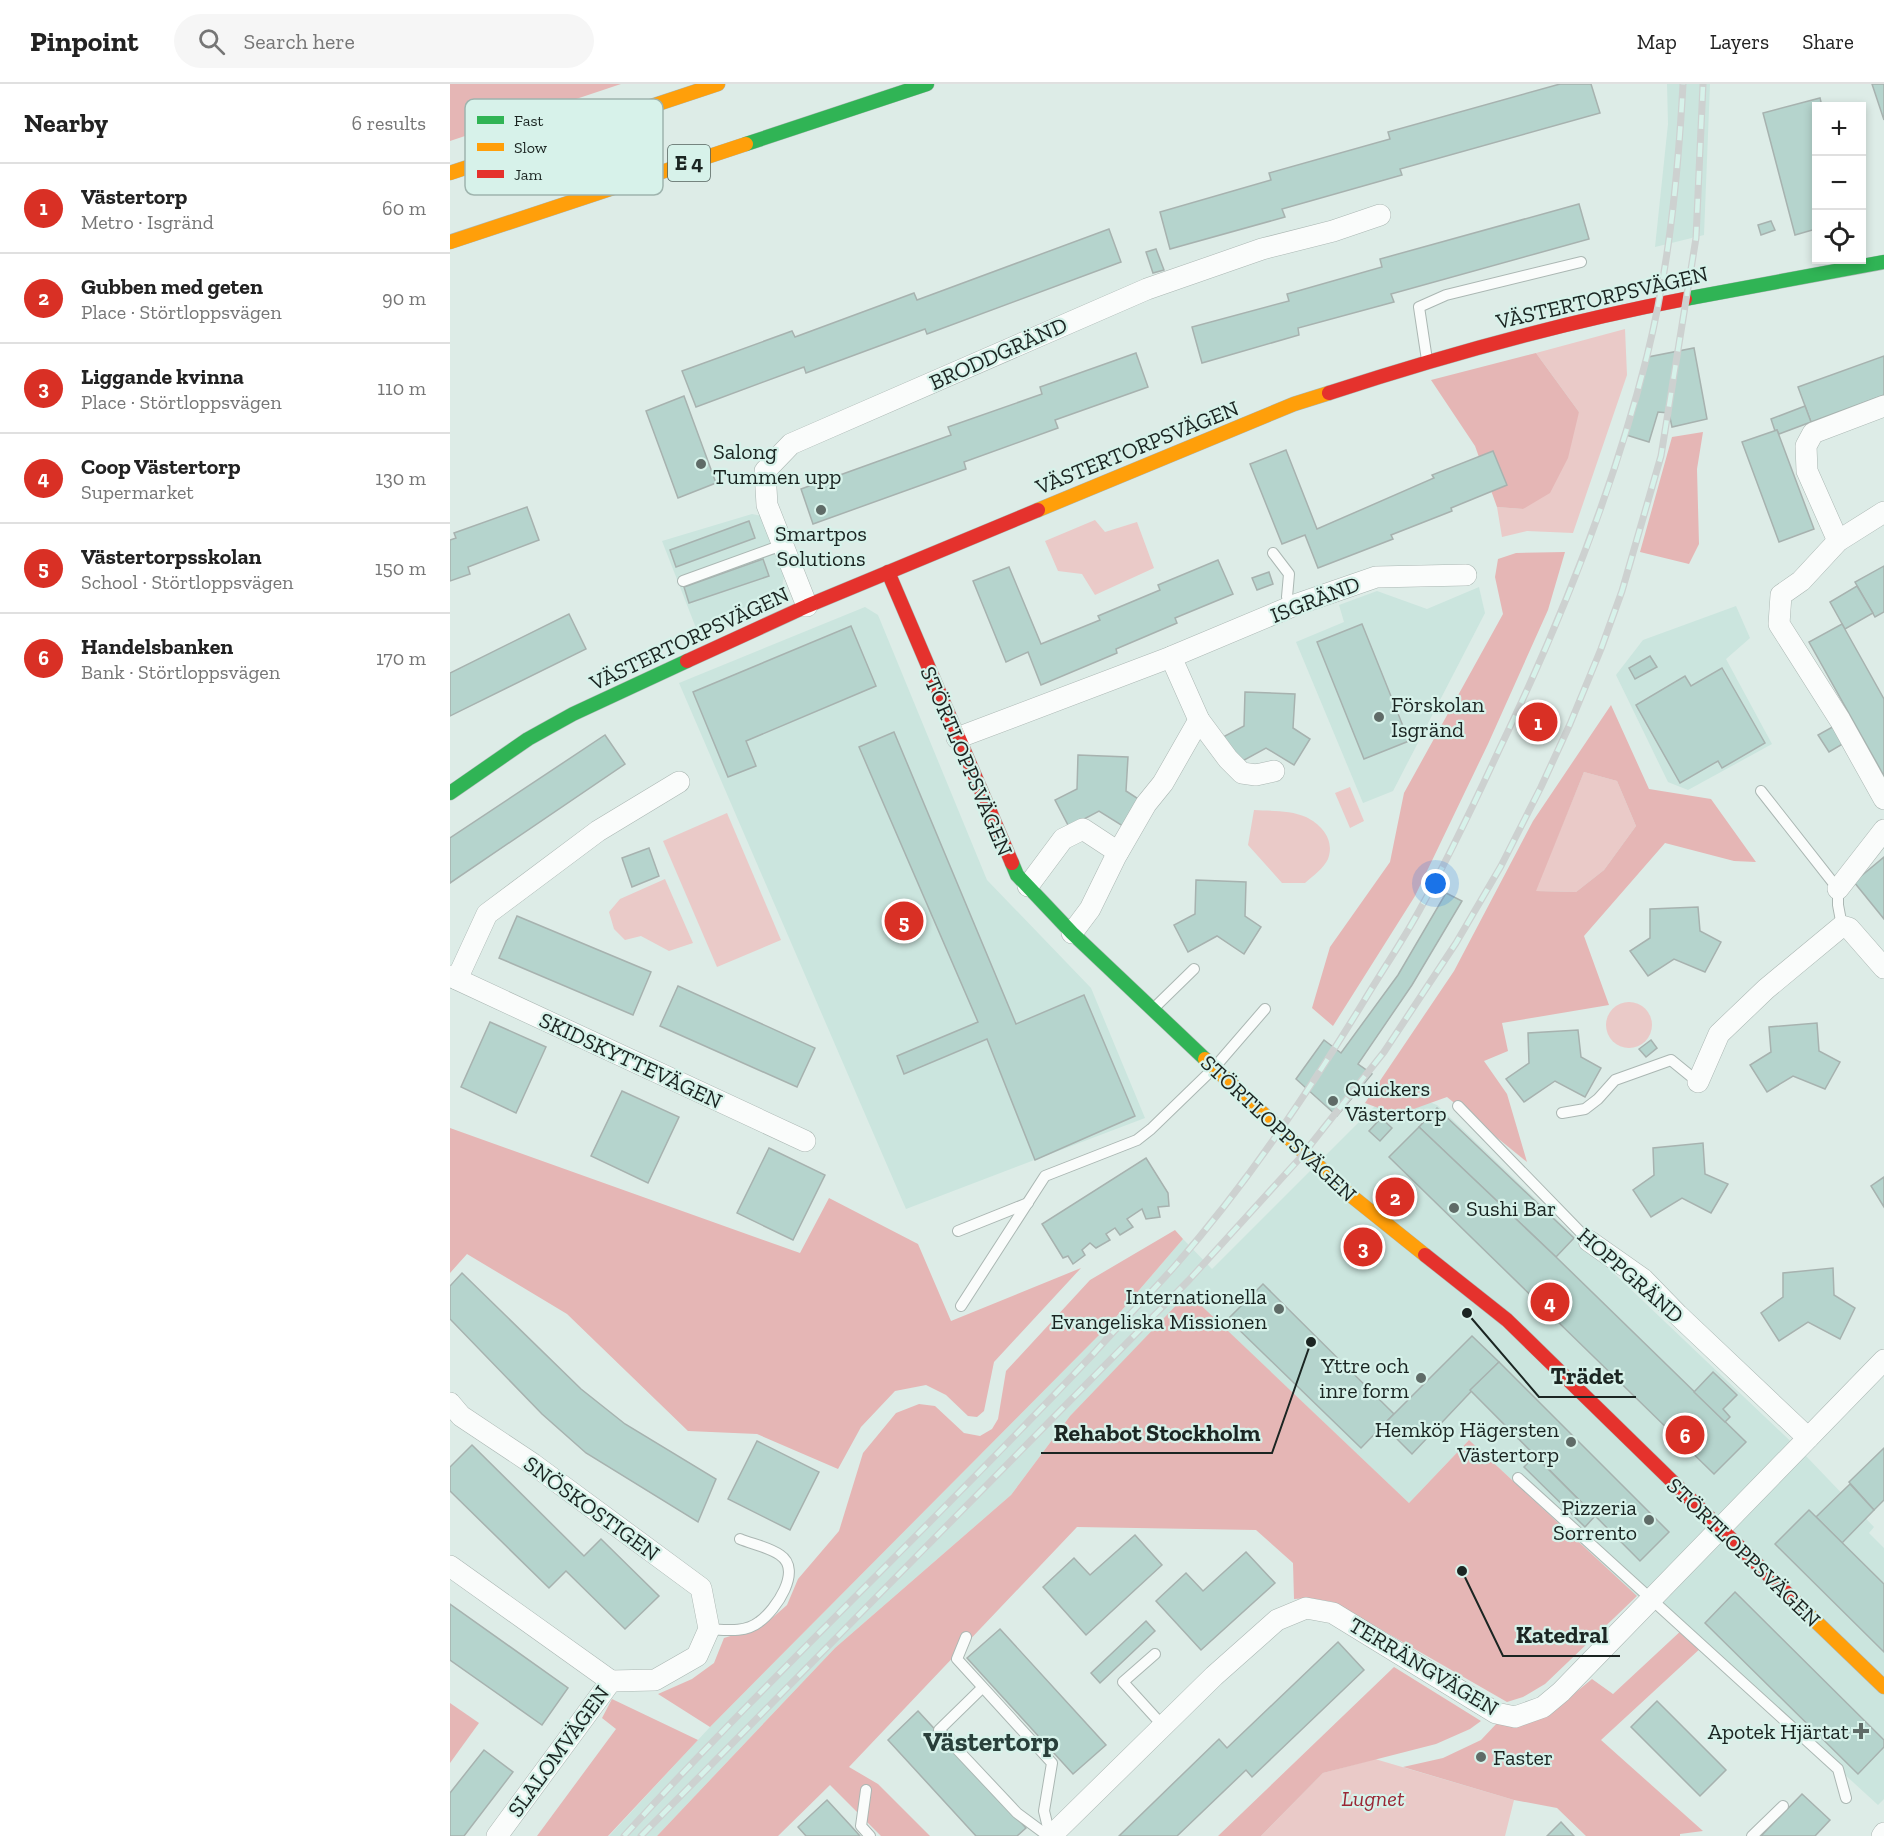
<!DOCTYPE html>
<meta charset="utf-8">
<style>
body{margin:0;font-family:"Zilla Slab",serif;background:#f6f6f6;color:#222}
.controls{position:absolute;right:18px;top:18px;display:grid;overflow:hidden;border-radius:0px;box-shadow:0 3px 9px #0003}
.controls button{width:54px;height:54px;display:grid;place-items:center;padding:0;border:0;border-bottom:2px solid #e0e0e0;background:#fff;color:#222;font:30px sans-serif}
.you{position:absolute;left:986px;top:800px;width:21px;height:21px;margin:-15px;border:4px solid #fff;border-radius:50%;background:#1a73e8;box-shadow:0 0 0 9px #1a73e833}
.badge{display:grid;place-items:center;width:39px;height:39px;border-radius:50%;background:#d93025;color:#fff;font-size:20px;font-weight:700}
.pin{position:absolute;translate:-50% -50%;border:3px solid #fff;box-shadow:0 2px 6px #0006}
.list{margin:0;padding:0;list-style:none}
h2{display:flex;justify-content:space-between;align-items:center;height:78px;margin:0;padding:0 24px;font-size:26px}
h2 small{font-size:20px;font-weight:400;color:#767676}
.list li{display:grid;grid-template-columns:39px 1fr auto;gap:18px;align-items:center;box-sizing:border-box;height:90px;padding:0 24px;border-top:2px solid #e0e0e0}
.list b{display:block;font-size:22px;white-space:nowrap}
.list p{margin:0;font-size:20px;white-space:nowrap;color:#767676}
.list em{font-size:20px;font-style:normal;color:#767676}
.icon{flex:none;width:33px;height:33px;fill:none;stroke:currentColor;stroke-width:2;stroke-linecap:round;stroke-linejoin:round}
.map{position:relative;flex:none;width:1434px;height:1752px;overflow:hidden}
header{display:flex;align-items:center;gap:36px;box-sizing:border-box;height:84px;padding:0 30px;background:#fff;border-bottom:2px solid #e0e0e0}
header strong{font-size:28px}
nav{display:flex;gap:33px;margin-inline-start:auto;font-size:21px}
.search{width:420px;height:54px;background:#f6f6f6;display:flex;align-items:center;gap:15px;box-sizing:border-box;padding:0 21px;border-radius:33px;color:#767676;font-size:22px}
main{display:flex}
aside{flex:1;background:#fff}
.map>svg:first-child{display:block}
</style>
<header>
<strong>Pinpoint</strong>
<div class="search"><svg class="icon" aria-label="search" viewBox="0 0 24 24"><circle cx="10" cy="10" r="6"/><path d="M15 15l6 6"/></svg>Search here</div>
<nav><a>Map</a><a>Layers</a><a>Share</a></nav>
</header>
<main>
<aside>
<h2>Nearby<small>6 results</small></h2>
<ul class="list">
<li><span class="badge">1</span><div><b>Västertorp</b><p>Metro · Isgränd</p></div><em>60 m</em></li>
<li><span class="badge">2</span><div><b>Gubben med geten</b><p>Place · Störtloppsvägen</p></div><em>90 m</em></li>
<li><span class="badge">3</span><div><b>Liggande kvinna</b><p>Place · Störtloppsvägen</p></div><em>110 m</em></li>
<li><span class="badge">4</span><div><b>Coop Västertorp</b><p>Supermarket</p></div><em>130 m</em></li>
<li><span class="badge">5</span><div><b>Västertorpsskolan</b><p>School · Störtloppsvägen</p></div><em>150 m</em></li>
<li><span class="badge">6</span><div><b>Handelsbanken</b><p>Bank · Störtloppsvägen</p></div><em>170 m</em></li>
</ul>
</aside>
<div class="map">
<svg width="1434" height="1752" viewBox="0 0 1434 1752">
<rect width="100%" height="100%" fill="#ddece7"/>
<g fill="#cbe5de">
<path d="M1217,0H1260L1254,151L1205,163L1218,40Z"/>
<path d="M302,430L312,432L334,492L331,508L246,544L212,457Z"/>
<path d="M1029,503L1035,529L943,707L913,719L846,558L894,538L889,521L927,507L977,525Z"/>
<path d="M1286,522L1300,554L1276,575L1322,660L1238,706L1218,698L1166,591L1193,556Z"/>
<path d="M415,523L428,531L537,796L641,904L695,1034L456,1125L229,599Z"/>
<path d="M943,1004L987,1021L1356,1372L1424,1443L1419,1449L1434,1464V1715L1428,1721L1202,1514L1187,1512L1019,1356L959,1419L738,1210L620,1332L561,1411L385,1564L207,1752H159L260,1643L660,1240L733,1155L762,1185Z"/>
</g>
<g fill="#eacac8">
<path d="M1175,245L1177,291L1123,449L1077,447L1052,453L1047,423L1073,425L1129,328L1086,269Z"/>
<path d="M645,436L655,448L687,438L704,484L645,511L632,490L608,487L595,457Z"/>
<path d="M1134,688L1167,697L1186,742L1154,786L1126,808L1085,807Z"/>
<path d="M900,703L914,737L900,744L885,709Z"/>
<path d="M804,726C820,727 841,726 856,733C872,741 885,756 878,775C874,784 863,792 855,799H832L798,761Z"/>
<path d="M277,729L331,856L267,883L213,757Z"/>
<path d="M215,795L243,859L219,867L191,852L175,856L164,845L159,828L170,815Z"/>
<circle cx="1179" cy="941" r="23"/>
<path d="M925,1675L1064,1716L1055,1752H811L873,1689Z"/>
</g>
<g fill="#e5b6b5" fill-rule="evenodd">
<path d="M0,0H171L0,57Z"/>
<path d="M1086,269L1129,328L1118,374L1100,409L1073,425L1047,423L1025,362L981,296Z"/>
<path d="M1253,348L1247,385L1249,460L1239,480L1190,468L1222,353Z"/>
<path d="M1115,468L1098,526L1038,660L965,812L883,942L862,924L880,863L940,778L954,709L1053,530L1045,493L1048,475L1066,469Z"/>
<path d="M1161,621L1199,705L1261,715L1306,778L1284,777L1215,759L1134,852L1159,921L1052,939L1058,967L1034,977L1057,1010L1077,1078L997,1013L947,1031L915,1019L1004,887L1083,737ZM1134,688L1167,697L1186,742L1154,786L1126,808L1086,807Z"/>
<path d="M0,1044L350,1169L379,1114L468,1160L501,1237L631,1184L544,1278L534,1327L527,1333L518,1332L496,1311L476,1301L445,1307L411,1343L388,1385L307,1350L238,1347L117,1230L17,1170L0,1189Z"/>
<path d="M725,1146L733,1155L660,1240L260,1643L208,1610L242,1595L264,1579L274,1554L313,1542L337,1521L348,1495L389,1447L413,1369L446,1329L469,1320L485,1322L514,1349L530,1352L542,1345L548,1335L556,1287L640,1196Z"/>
<path d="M738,1209L959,1419L1019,1356L1187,1512L1095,1600L1073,1613L1057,1618L883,1518L859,1514L844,1515L843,1479L806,1446L627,1443L399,1683L428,1700L480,1752H431L380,1701L328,1752H207L385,1564L561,1411L620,1332Z"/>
<path d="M1234,1544L1253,1562L1151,1656L1253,1747L1230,1750V1752H1136L1107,1724L1064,1716L953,1683L993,1674L1031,1656L1049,1637L1103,1627L1142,1595L1163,1610Z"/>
<path d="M944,1583L1031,1637L1020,1645L986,1660L873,1689L811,1752H768Z"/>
<path d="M162,1615L248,1656L158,1752H87L166,1645L152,1634Z"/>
<path d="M0,1619L29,1639L0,1679Z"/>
</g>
<g fill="#b5d4cd" stroke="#a7b2af" stroke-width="1.5">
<path d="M1110,0H1141L1150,29L950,85L952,91L832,125L835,133L720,165L710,128L821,96L819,89L940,55L938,48Z"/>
<path d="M1422,0H1434V36Z"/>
<path d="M1370,14L1372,22H1366V145L1345,151L1313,29Z"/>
<path d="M1129,120L1139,155L941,210L944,218L848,244L849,251L752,279L742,243L839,217L837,210L932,183L930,175Z"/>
<path d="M1321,137L1325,146L1311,151L1308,141Z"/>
<path d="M659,145L671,178L477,250L475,245L356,289L354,283L246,323L232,287L342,247L345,253L464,209L467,216Z"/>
<path d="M706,165L714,186L703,189L696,168Z"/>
<path d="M1244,264L1257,335L1222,343L1219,329L1208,328L1199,358L1173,350L1198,273Z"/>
<path d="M686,269L698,303L605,336L608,344L514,378L516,385L363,440L351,405L501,351L498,343L592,310L590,303Z"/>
<path d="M1434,272V311L1361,338L1348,303Z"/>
<path d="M234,312L266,399L228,414L196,327Z"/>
<path d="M1355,322L1361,338L1329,350L1327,346L1325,347L1321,335Z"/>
<path d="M1327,346L1364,445L1329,458L1292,358Z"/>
<path d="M836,366L867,445L984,394L982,391L1043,367L1057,401L1001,424L1002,427L941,451L943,455L868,484L855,451L832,460L800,380Z"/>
<path d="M77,423L89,456L18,483L20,490L0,497V456L6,454L4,449Z"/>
<path d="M299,437L305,454L226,483L220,466Z"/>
<path d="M313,475L319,492L239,519L234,503Z"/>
<path d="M768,476L783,510L725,534L727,539L666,565L667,569L591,601L578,568L556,578L523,497L559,483L591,560L650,536L648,532L710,506L708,501Z"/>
<path d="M1434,482V528L1425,533L1405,498Z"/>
<path d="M819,488L823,500L807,506L802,494Z"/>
<path d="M1407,502L1423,529L1395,545L1380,518Z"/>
<path d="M119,530L136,565L0,632V589Z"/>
<path d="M912,540L959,657L914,675L867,558Z"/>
<path d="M1392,540L1434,615V692L1359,558Z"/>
<path d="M401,542L426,602L296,657L306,682L278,693L243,608Z"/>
<path d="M1200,572L1207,583L1185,595L1179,584Z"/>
<path d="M1272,584L1315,659L1272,684L1268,677L1230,699L1186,621L1235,592L1241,602Z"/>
<path d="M795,608L845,610L843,644L860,655L844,681L816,664L787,680L773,653L794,642Z"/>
<path d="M1386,641L1396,658L1379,668L1368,651Z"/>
<path d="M444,648L566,940L634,911L685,1032L585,1076L537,955L454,990L447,972L528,938L409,663Z"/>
<path d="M155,651L175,680L0,799V754Z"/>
<path d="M628,671L678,673L676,707L693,718L676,744L649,727L619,743L605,716L627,705Z"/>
<path d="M199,764L209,792L182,803L172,774Z"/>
<path d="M1434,773V835L1404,798Z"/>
<path d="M746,796L796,798L795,832L811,843L794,870L767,852L738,868L724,841L745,830Z"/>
<path d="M996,809L1012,817L962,901L908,980L922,990L887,1032L846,995L874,956L891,969L948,891Z"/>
<path d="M1248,823L1250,847L1271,858L1255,888L1224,875L1198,892L1180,867L1200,854V825Z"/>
<path d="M67,832L201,888L183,931L49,874Z"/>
<path d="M228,902L365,964L347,1003L210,942Z"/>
<path d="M40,938L96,963L66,1029L11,1003Z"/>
<path d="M1367,939L1369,967L1390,978L1375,1005L1343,992L1317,1008L1300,981L1321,968L1319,943Z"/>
<path d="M1128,946L1131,973L1151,984L1135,1013L1105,997L1074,1018L1056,995L1079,979L1078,949Z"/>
<path d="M1201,956L1207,964L1196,973L1189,965Z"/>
<path d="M172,1007L229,1033L198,1099L141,1072Z"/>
<path d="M987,1024L1124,1154L1106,1173L969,1043Z"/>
<path d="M931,1034L942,1044L930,1057L919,1047Z"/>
<path d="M969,1043L1106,1173L1296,1358L1264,1390L939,1073Z"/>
<path d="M1253,1059L1255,1090L1278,1100L1261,1129L1232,1114L1201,1133L1183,1106L1204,1091L1203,1064Z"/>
<path d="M319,1064L375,1091L343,1156L287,1129Z"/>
<path d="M696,1074L718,1109L719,1122L708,1123L710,1133L696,1135L692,1125L677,1135L683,1143L670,1151L665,1144L656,1150L660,1156L646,1164L640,1159L632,1166L635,1171L623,1180L618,1172L613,1174L592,1140Z"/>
<path d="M1434,1093V1123L1421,1102Z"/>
<path d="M1383,1184L1384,1211L1405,1224L1390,1255L1358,1238L1329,1257L1311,1229L1333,1213V1189Z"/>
<path d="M12,1189L131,1305L175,1340L266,1395L248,1438L136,1369L92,1330L0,1235V1202Z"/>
<path d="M813,1200L944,1330L911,1364L778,1235Z"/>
<path d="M1022,1252L1049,1278L962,1370L933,1341Z"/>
<path d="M1049,1278L1219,1448L1190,1477L1020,1306Z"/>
<path d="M1263,1288L1287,1311L1273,1325L1280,1333L1275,1338L1244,1308Z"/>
<path d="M307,1357L369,1388L340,1446L278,1415Z"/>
<path d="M22,1361L134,1472L151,1455L209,1512L175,1545L116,1487L99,1504L0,1407V1383Z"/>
<path d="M1434,1364V1416L1424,1426L1399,1398Z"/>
<path d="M1085,1372L1145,1432L1135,1443L1074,1383Z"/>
<path d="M1400,1400L1424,1426L1392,1459L1366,1433Z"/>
<path d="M1359,1426L1434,1500V1568L1325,1460Z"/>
<path d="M685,1451L712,1481L636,1551L593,1503L624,1474L640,1491Z"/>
<path d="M796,1468L825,1499L751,1566L706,1517L736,1489L753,1507Z"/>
<path d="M1285,1508L1434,1656V1663L1408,1690L1255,1539Z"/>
<path d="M0,1520L118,1604L92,1641L0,1576Z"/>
<path d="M696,1537L705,1547L650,1599L641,1589Z"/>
<path d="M550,1545L656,1661L623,1690L517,1574Z"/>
<path d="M888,1558L914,1586L802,1693L796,1686L727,1752H669L769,1655L777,1664Z"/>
<path d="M1207,1617L1276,1686L1250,1712L1181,1643Z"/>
<path d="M468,1627L576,1744L567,1752H526L438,1656Z"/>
<path d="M34,1666L63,1688L14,1752H0V1709Z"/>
<path d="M1352,1710L1380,1736L1365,1752H1311Z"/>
<path d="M377,1716L401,1742L410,1752H356L348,1743Z"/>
<path d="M1111,1738L1124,1752H1097Z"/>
</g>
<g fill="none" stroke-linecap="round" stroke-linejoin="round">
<defs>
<g id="lane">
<path d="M977,276L969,223L996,211L1131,178"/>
<path d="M823,469L839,490L837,513L845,521"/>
<path d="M233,497L332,461"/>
<path d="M1311,707L1388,805V821L1392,842"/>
<path d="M703,925L744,885"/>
<path d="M1008,1022L1139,1157"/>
<path d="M1112,1029L1135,1025L1148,1015L1165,996L1221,976L1248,998"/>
<path d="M508,1147L578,1119"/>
<path d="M511,1222L595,1092L687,1056L701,1045L764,984L815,925"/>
<path d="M1068,1394L1388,1685L1396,1714"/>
<path d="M259,1545C276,1546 295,1549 309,1538C326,1526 353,1486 330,1471C319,1463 302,1460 290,1455"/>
<path d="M516,1553L507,1575L602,1679L594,1727L600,1752"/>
<path d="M705,1570L673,1598L714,1643"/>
<path d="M532,1604L489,1646L567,1729L598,1752"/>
<path d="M416,1706L411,1742L420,1752"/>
<path d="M1302,1752L1333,1722"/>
</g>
<g id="street">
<path d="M1434,428L1388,457L1351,497L1331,511L1329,540L1390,636L1434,715"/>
<path d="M1388,457L1357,387L1356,362L1363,349L1434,322"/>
<path d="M357,522L317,421L315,387L341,360L697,205L812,165L883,147L930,131"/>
<path d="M721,573L749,636L778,675L792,689L806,691L824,687"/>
<path d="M507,654L721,573L845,521L926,493L1016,491"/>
<path d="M578,802L613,755L633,745L668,768"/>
<path d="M1388,805L1434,746"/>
<path d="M622,849L640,825L666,772L696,720L713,699L749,636"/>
<path d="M0,892L355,1057"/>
<path d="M7,895L37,830L148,747L229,698"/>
<path d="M1248,998L1269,950L1316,905L1392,842L1399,844L1434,884"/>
<path d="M1139,1157L1193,1195L1228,1231L1358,1354"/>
<path d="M0,1319L11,1332L83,1380L251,1504L259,1545L247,1572L205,1596L161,1597"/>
<path d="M0,1482L161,1597L47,1752"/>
<path d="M601,1752L764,1592L827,1536L856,1524L883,1529L1046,1629L1065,1633L1093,1623L1111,1608L1434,1276"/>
<path d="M1432,1752L1434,1749"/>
</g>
<g id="fast">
<path d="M296,60L477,0"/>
<path d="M1235,215L1434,178"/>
<path d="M0,709L78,655L123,630L237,577"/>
<path d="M562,779L567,791L622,849L755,975"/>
</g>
<g id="slow">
<path d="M0,89L268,0"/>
<path d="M0,158L296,60"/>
<path d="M588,426L844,320L879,309"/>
<path d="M755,975L894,1106L975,1171"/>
<path d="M1354,1526L1434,1603"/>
</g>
<g id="jam">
<path d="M879,309C995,271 1114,238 1235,215"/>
<path d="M438,488L562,779"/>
<path d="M237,577L357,522L588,426"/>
<path d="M975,1171L1057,1236L1354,1526"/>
</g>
</defs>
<use href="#lane" stroke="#abb7b3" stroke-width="12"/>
<use href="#street" stroke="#abb7b3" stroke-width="22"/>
<use href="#fast" stroke="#abb7b3" stroke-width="15"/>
<use href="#slow" stroke="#abb7b3" stroke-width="15"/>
<use href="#jam" stroke="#abb7b3" stroke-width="15"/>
<use href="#lane" stroke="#fafcfb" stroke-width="10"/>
<use href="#street" stroke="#fafcfb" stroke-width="21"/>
<use href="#fast" stroke="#30b455" stroke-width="14"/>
<use href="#slow" stroke="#ff9f0a" stroke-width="14"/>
<use href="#jam" stroke="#e5322d" stroke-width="14"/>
<defs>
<g id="rail">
<path d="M174,1752C326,1586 491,1432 645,1268C671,1239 698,1212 724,1183C796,1101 857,1010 914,917C932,887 952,858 969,827C998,775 1024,720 1049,666C1110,539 1163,408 1197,272C1219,183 1228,91 1233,0"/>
<path d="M191,1752L739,1196L850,1074L934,968L1006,859L1051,782L1091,703L1120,640L1151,565L1172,507L1211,372L1246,154L1253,0"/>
</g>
</defs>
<use href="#rail" stroke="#cdd1d0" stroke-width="7"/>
<use href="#rail" stroke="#d7f2ea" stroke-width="4.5" stroke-dasharray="14" stroke-linecap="butt"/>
</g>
<g fill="#5f6b67" stroke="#d7f2ea" stroke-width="2">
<circle cx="251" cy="380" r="6"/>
<circle cx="371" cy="426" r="6"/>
<circle cx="929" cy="633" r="6"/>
<circle cx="883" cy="1017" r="6"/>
<circle cx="1004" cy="1124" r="6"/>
<circle cx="829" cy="1225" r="6"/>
<circle cx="971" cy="1294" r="6"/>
<circle cx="1121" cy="1358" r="6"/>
<circle cx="1199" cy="1436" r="6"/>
<path d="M1408 1638h6v6h6v6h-6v6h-6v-6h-6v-6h6z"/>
<circle cx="1031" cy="1673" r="6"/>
</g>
<g text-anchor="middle" stroke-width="4.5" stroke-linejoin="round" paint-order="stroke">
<rect fill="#d7f2ea" stroke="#53625e" stroke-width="1.5" x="218" y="61" width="42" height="36" rx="4.5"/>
<g font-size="21" font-weight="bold" fill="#1b2522">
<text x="239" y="86">E 4</text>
</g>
<g font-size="22" fill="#1b2522" stroke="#d7f2ea">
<text transform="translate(1152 213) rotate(-13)" y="8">VÄSTERTORPSVÄGEN</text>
<text transform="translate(548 269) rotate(-24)" y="8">BRODDGRÄND</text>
<text transform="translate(687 363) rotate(-22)" y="8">VÄSTERTORPSVÄGEN</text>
<text transform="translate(865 515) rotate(-21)" y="8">ISGRÄND</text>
<text transform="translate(239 554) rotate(-25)" y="8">VÄSTERTORPSVÄGEN</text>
<text transform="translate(517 677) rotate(67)" y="8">STÖRTLOPPSVÄGEN</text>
<text transform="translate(181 976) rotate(25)" y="8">SKIDSKYTTEVÄGEN</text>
<text transform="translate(829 1044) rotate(43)" y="8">STÖRTLOPPSVÄGEN</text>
<text transform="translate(1181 1191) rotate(41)" y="8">HOPPGRÄND</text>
<text transform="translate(142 1424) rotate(36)" y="8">SNÖSKOSTIGEN</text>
<text transform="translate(1294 1468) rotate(44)" y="8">STÖRTLOPPSVÄGEN</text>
<text transform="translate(974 1582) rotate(31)" y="8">TERRÄNGVÄGEN</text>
<text transform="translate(108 1667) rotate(-54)" y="8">SLALOMVÄGEN</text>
</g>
<g font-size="22" fill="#1b2522" stroke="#d7f2ea" text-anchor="start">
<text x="263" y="375">Salong<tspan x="263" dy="25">Tummen upp</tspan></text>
<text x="371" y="457" text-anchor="middle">Smartpos<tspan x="371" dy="25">Solutions</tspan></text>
<text x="941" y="628">Förskolan<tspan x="941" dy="25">Isgränd</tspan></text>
<text x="895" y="1012">Quickers<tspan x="895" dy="25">Västertorp</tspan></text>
<text x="1016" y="1132">Sushi Bar</text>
<text x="817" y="1220" text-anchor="end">Internationella<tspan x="817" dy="25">Evangeliska Missionen</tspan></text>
<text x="959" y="1289" text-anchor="end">Yttre och<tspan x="959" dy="25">inre form</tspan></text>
<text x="1109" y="1353" text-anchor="end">Hemköp Hägersten<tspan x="1109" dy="25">Västertorp</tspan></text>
<text x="1187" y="1431" text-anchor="end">Pizzeria<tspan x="1187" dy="25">Sorrento</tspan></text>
<text x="1399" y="1655" text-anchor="end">Apotek Hjärtat</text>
<text x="1043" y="1681">Faster</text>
</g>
<g font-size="22" font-style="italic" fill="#9a2735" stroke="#d7f2ea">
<text x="923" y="1722">Lugnet</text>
</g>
<g font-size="28" font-weight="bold" fill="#293f3a" stroke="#d7f2ea">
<text x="541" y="1667">Västertorp</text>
</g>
</g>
<rect x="15" y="15" width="198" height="96" rx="9" fill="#d7f2ea" stroke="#9fb4ae" stroke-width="1.5"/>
<rect x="27" y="32" width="27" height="8" fill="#30b455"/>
<rect x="27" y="59" width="27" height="8" fill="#ff9f0a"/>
<rect x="27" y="86" width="27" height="8" fill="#e5322d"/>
<g font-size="16" fill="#1b2522">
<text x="64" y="42">Fast</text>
<text x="64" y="69">Slow</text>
<text x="64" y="96">Jam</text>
</g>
<path fill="none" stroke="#1b2522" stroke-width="2" d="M1017 1229L1089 1313H1186M861 1258L822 1369H591M1012 1487L1053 1572H1170"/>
<g fill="#1b2522" stroke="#d7f2ea" stroke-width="2">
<circle cx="1017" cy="1229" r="6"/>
<circle cx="861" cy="1258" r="6"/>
<circle cx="1012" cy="1487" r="6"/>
</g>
<g font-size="24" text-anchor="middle" font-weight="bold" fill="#1b2522" stroke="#d7f2ea" stroke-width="4.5" stroke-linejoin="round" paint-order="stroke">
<text x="1137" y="1300">Trädet</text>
<text x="707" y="1357">Rehabot Stockholm</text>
<text x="1112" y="1559">Katedral</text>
</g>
</svg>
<div class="controls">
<button>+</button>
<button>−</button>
<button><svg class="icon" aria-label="locate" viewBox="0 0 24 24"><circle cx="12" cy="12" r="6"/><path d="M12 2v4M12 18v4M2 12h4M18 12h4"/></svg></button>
</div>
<div class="you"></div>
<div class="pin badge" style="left:1088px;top:638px">1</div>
<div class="pin badge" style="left:945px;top:1113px">2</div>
<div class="pin badge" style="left:913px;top:1163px">3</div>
<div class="pin badge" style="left:1100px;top:1218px">4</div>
<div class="pin badge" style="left:454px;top:837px">5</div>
<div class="pin badge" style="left:1235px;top:1351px">6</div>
</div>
</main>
